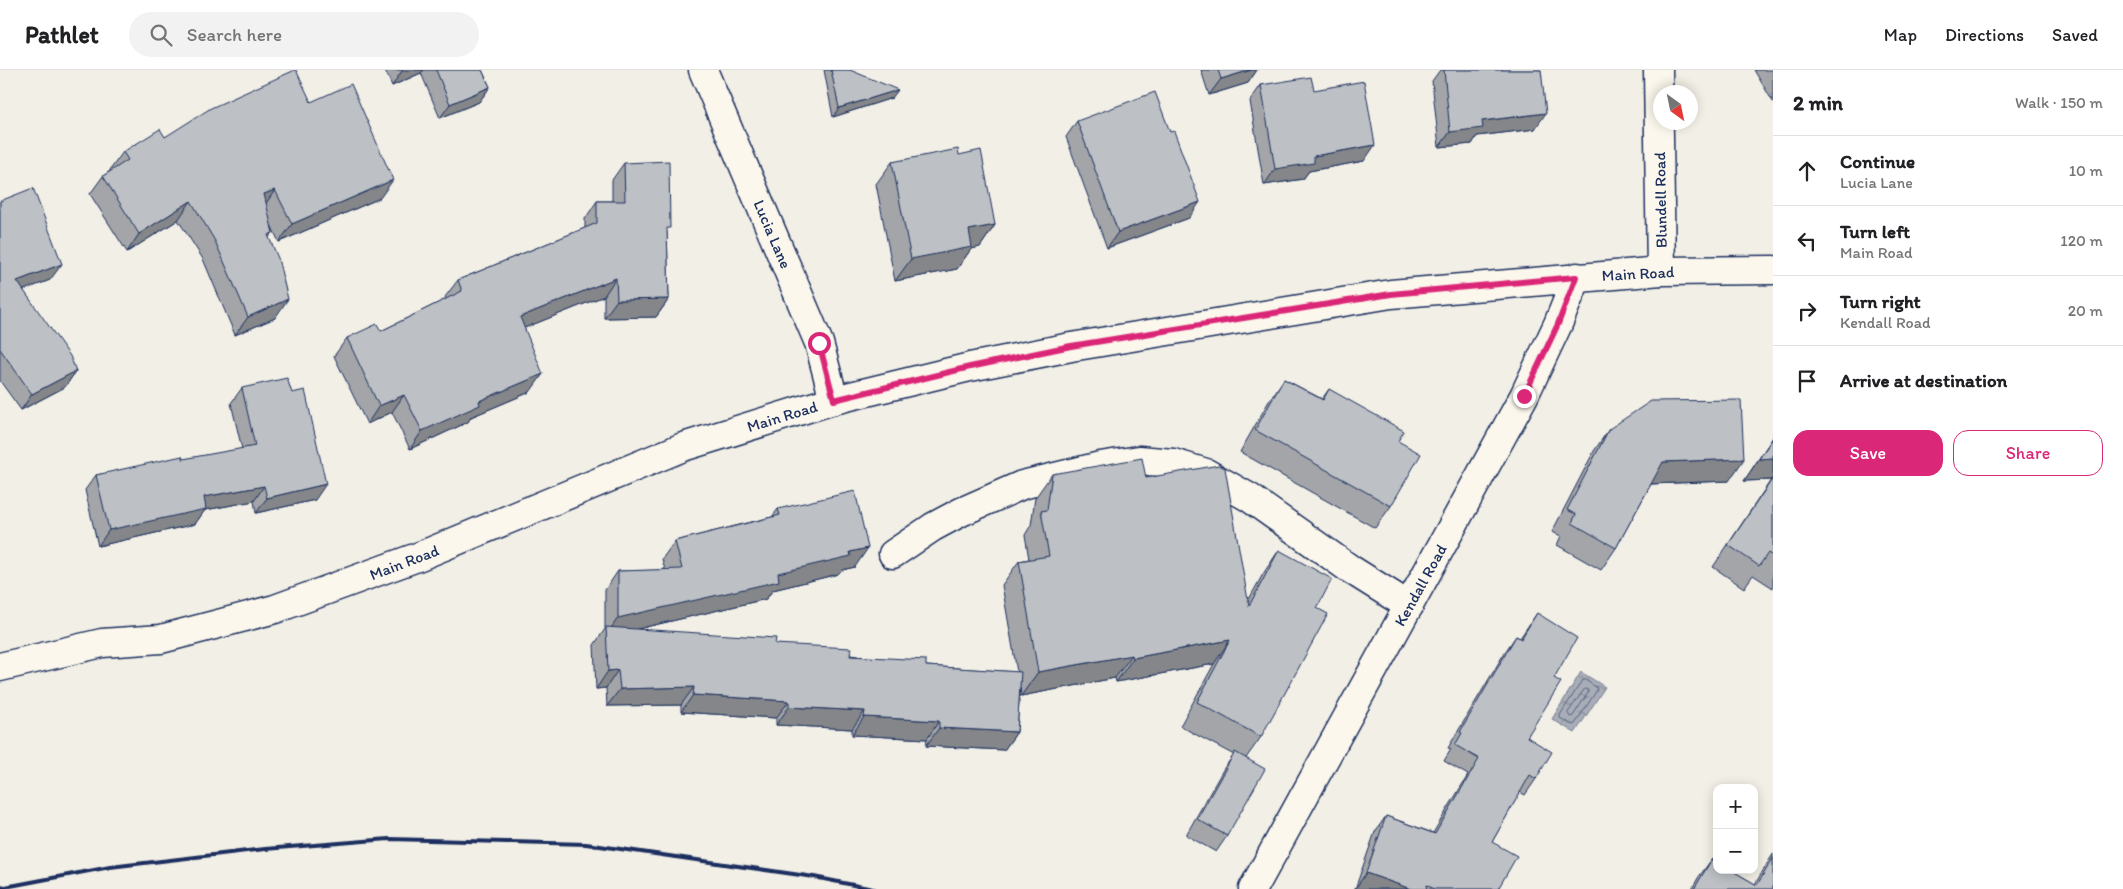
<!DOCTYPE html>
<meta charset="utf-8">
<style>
body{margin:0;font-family:Itim,sans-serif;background:#f2f2f2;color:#202124}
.controls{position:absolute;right:15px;bottom:15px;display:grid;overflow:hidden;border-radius:10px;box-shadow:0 2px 12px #0003}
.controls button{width:45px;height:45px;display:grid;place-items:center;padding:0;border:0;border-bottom:1px solid #e0e0e0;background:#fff;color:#202124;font:25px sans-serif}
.compass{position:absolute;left:1653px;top:15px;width:45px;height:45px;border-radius:50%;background:#fff;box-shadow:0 2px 12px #0003;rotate:147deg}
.stop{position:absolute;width:15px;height:15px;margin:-11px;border:4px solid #db2777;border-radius:50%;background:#fff}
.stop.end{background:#db2777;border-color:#fff;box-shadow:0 1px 5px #0008}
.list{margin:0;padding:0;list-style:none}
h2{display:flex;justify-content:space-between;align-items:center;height:65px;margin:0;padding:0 20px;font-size:21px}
h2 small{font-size:16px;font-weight:400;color:#757577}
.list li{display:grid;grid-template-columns:32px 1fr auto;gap:15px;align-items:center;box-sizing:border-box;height:70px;padding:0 20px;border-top:1px solid #e0e0e0}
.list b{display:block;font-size:19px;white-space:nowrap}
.list p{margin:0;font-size:16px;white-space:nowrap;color:#757577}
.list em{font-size:16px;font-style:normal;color:#757577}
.actions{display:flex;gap:10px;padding:15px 20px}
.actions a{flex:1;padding:11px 0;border:1px solid #db2777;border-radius:15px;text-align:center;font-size:18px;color:#db2777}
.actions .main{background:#db2777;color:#fff}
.icon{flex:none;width:28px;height:28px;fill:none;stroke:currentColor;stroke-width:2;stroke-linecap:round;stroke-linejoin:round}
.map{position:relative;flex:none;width:1773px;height:819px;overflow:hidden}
header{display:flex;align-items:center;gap:30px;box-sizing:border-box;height:70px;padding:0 25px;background:#fff;border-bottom:1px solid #e0e0e0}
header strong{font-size:24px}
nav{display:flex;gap:28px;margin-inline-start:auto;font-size:18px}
.search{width:350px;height:45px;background:#f2f2f2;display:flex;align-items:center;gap:12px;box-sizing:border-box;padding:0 18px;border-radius:28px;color:#757577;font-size:19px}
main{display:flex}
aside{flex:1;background:#fff}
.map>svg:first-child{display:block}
</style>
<header>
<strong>Pathlet</strong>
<div class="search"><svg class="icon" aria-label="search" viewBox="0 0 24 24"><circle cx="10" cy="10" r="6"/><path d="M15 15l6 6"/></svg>Search here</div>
<nav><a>Map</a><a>Directions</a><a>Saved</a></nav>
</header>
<main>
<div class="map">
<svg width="1773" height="819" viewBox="0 0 1773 819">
<defs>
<pattern id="water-ripples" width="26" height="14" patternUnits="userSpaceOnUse" patternTransform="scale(1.25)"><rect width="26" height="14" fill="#a9adb7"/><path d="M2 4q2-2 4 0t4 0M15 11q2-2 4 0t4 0" fill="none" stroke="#898d98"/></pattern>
</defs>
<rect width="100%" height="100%" fill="#f2efe6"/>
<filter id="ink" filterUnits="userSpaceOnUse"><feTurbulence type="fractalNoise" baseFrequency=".02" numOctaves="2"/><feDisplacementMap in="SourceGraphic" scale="10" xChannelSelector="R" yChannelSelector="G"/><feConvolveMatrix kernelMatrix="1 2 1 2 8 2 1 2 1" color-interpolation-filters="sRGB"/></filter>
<g filter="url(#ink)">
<path fill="url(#water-ripples)" stroke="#707b93" d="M1581,602L1605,617L1575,663L1552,649Z"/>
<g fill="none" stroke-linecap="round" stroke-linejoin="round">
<g stroke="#546182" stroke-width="1">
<path d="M1585,610L1596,617L1597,620L1575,654L1572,655L1560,648V645L1582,611Z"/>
<path d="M1585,619L1588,620V623L1573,646L1570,647L1568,643Z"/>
</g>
<defs>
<g id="minor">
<path d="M703,0L819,273L834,330"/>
<path d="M1658,0L1661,201"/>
<path d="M893,484L933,457L961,442L1022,415L1100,396L1139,390L1173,393L1206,403L1250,428L1350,499L1409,536"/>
<path d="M1253,819L1524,326L1558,254L1577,207"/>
</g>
<path id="major" d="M0,597L102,573L161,569L275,539L420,486L683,377L834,330L970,297L1071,277L1391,224L1661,201L1773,200"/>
</defs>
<use href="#minor" stroke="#1b2f5e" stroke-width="31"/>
<use href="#major" stroke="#1b2f5e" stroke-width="31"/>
<use href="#minor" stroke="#fbf7ec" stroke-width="28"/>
<use href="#major" stroke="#fbf7ec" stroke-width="28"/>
<path stroke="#1b2f5e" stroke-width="4" d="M0,818L110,797L265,779L389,769L586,774L814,807L873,819"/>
</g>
<g fill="#a3a5a9" stroke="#1b2f5e">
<path d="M385,0H482L490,17L479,32L440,48L421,3L392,16Z"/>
<path d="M824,0H850L892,28L833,47Z"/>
<path d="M1201,0H1257L1248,13L1209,25Z"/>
<path d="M1440,0H1541L1535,59L1477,66L1472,74L1439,77L1432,11Z"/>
<path d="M1754,0H1773V32Z"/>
<path d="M1261,15L1314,20L1364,91L1309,101L1303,109L1264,115L1250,31Z"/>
<path d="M311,32L380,128L279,172L271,155L273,163L269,167L275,248L235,265L203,189L178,150L127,182L90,124L103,106L110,101V100L123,82L165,67Z"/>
<path d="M1077,51L1189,148L1107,178L1066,67Z"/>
<path d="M959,85L995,155L980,177L971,179L957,199L895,211L876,114L892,92Z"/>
<path d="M624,93L667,162L669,229L656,247L604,248V226L524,258L530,322L471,347L468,352L410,379L392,342L367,354L334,286L347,268L381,261L446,229L445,227L458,210L585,158V149L597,131H612V110Z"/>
<path d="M0,131L50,210L23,220L76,301L65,317L21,340L0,311Z"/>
<path d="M1284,309L1322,329L1329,319L1398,371L1391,436L1375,458L1240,382L1269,331Z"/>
<path d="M242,318L315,430L256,443L254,431L205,440L195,454L98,476L85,420L96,405L242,379L231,333Z"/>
<path d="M1609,359L1729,411L1651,414L1616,478L1601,500L1557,475L1561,466L1552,462L1594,381Z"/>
<path d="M1773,367V518L1753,505L1744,518L1713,497L1771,410L1744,411Z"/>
<path d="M1052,404L1146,408L1248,531L1263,504L1279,480L1317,538L1261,667L1246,688L1227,766L1216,782L1186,765L1224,698L1234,685L1180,656L1214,594L1116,612L1115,608L1021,626L1020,617L1017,662L1004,680L926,676L927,669L852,665V659L776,655V648L681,642V635L607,636L606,618L596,619L594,575L605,559V520L618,501L665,500L662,489L675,471L772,447L778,439L855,497L842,500L838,504L773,520L766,529L637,559L775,574L926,596L1017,602L1002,515L1019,491L1029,489L1025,465L1031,455L1035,428Z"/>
<path d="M1537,543L1554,608L1527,667L1536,709L1525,725L1520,722L1492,772L1498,819H1355L1375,762L1386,746L1433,763L1468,705L1444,691L1451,679L1448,678L1505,582L1516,566L1520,568Z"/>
<path d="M1773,784V819H1692L1698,808L1712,789L1755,814Z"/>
</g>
<g fill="#848689" stroke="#1b2f5e">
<path d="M405,0H424L421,3L392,16L402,1Z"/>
<path d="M1251,0H1257L1248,13L1209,25L1221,9Z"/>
<path d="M490,17L479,32L440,48L450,34Z"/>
<path d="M898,20L892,28L833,47L839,38Z"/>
<path d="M1546,43L1535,59L1477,66L1472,74L1439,77L1450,62L1482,51Z"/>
<path d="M1375,75L1364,91L1309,101L1303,109L1264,115L1275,99L1314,86Z"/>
<path d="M393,110L380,128L279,172L292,154Z"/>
<path d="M275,120L263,138L264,124Z"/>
<path d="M191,131L178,150L127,182L139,164Z"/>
<path d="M1200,132L1189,148L1107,178L1118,162Z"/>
<path d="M995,155L980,177L971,179L957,199L895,211L911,189L969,160Z"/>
<path d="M62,194L50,210L6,227L17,211Z"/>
<path d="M616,208L604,226L507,265L520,247Z"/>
<path d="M288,229L275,248L235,265L248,247Z"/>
<path d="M669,229L656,247L604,248L617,230Z"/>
<path d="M76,301L65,317L21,340L32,324Z"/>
<path d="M543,304L530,322L471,347L468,352L410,379L422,361L479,331Z"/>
<path d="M404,325L392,342L367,354L379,336Z"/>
<path d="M1773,388V407L1771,410L1744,411L1759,389Z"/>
<path d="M1744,389L1729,411L1647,414L1663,392Z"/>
<path d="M326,414L315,430L256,443L267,428Z"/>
<path d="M264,416L254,431L205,440L195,454L98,476L109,460L204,427Z"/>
<path d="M868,478L855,497L842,500L838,504L773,520L766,529L607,566V564L618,548L850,482Z"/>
<path d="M1230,570L1214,594L1116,612L1133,588Z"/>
<path d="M1132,585L1115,608L1021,626L1038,602Z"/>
<path d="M618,600L606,618L596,619L608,601Z"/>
<path d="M694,617L681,635L607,636L620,619Z"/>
<path d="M693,625L789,631L776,648L681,642Z"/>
<path d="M789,637L865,641L852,659L776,655Z"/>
<path d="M864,647L939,651L927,669L852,665Z"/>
<path d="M939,658L1017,662L1004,680L926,676Z"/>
<path d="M1366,803L1411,819H1355Z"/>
</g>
<g fill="#bdc0c4" stroke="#1b2f5e">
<path d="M295,0H296L311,32L351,14L393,110L292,154L275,120L264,124L273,163L268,165L278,188L288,229L248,247L215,171L191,131L139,164L103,106L128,90L123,82L160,59L165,67L211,38Z"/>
<path d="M436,0H482L490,17L450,34Z"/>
<path d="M831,0H850L898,20L839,38Z"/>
<path d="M1218,0H1251L1221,9Z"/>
<path d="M1444,0H1541L1546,43L1482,51L1483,58L1450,62Z"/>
<path d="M1311,7L1314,20L1364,11L1375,75L1314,86V93L1275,99L1261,15Z"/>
<path d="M1155,22L1170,62L1174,61L1200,132L1118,162L1077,51Z"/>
<path d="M958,79L959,85L981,80L995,155L969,160L972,177L911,189L892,92Z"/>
<path d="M669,91L670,158H667L669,229L617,230L616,208L520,247L543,304L479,331L480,335L422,361L404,325L379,336L347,268L377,254L381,261L462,221L458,210L597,153V131H625L624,93Z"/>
<path d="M33,118L62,194L17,211L70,286L76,301L32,324L0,279V131Z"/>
<path d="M287,308L292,323L305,320L326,414L267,428L264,416L204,427L206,439L109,460L96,405L182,386L183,389L255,376L242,318Z"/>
<path d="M1284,309L1323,330L1329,319L1404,361L1398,371L1421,384L1391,436L1255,360Z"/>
<path d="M1741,330L1744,389L1663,392L1616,478L1572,453L1576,444L1567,440L1609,359L1651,331Z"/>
<path d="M1773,368V388L1759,389Z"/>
<path d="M1142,388L1146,408L1219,395L1225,398L1249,536L1279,480L1332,509L1317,538L1328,544L1261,667L1197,632L1230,570L1133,588L1132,585L1038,602L1019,491L1049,486L1041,441L1047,440L1052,404Z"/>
<path d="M1773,408V486L1768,483L1759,496L1728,475Z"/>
<path d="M855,421L868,478L850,482L851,486L778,503L779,511L618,548V501L682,499L675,471L780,445L778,439Z"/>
<path d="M1537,543L1577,568L1554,608L1561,612L1527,667L1552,682L1536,709L1530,705L1492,772L1517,786L1498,819H1434L1427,815L1426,819H1411L1366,803L1386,746L1435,764L1479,689L1455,675L1462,663L1460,662L1516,566L1521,569Z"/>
<path d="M606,557L776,568L775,574L851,578L850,586L926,590V596L1021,602L1017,662L939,658V651L864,647L865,641L789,637V631L693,625L694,617L620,619L618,600L608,601Z"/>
<path d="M1235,682L1265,699L1227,766L1197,749Z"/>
<path d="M1773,788V819H1694L1712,789L1717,792V800H1731L1757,815Z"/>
</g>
</g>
<g fill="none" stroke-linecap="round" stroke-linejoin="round" filter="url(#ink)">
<path stroke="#db2777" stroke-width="6" d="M819,273L834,330L970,297L1071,276L1391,224L1576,207L1558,254L1524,326"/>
</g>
<g text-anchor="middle" stroke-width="4" stroke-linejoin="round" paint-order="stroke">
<g font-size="16" fill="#1b2f5e" stroke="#fbf7ec">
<text transform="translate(1660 130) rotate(-91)" y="6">Blundell Road</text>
<text transform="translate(773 164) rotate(67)" y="6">Lucia Lane</text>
<text transform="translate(1638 203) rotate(-3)" y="6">Main Road</text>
<text transform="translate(782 346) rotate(-17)" y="6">Main Road</text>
<text transform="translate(404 492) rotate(-21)" y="6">Main Road</text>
<text transform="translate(1420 515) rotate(-61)" y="6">Kendall Road</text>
</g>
</g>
</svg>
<div class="controls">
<button>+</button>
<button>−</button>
</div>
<svg class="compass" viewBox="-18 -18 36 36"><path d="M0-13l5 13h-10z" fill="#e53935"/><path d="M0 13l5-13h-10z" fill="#757577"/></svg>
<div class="stop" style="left:819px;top:273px"></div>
<div class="stop end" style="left:1524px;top:326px"></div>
</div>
<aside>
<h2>2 min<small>Walk · 150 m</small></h2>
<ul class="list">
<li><svg class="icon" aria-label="ahead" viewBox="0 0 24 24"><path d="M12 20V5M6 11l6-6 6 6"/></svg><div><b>Continue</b><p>Lucia Lane</p></div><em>10 m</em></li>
<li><svg class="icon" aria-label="left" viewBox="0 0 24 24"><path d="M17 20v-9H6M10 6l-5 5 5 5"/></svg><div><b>Turn left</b><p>Main Road</p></div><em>120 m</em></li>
<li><svg class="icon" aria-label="right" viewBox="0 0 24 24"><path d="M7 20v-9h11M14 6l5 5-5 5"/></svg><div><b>Turn right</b><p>Kendall Road</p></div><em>20 m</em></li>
<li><svg class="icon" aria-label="arrive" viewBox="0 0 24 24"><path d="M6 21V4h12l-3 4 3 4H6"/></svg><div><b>Arrive at destination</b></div></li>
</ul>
<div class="actions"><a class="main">Save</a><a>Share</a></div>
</aside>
</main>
